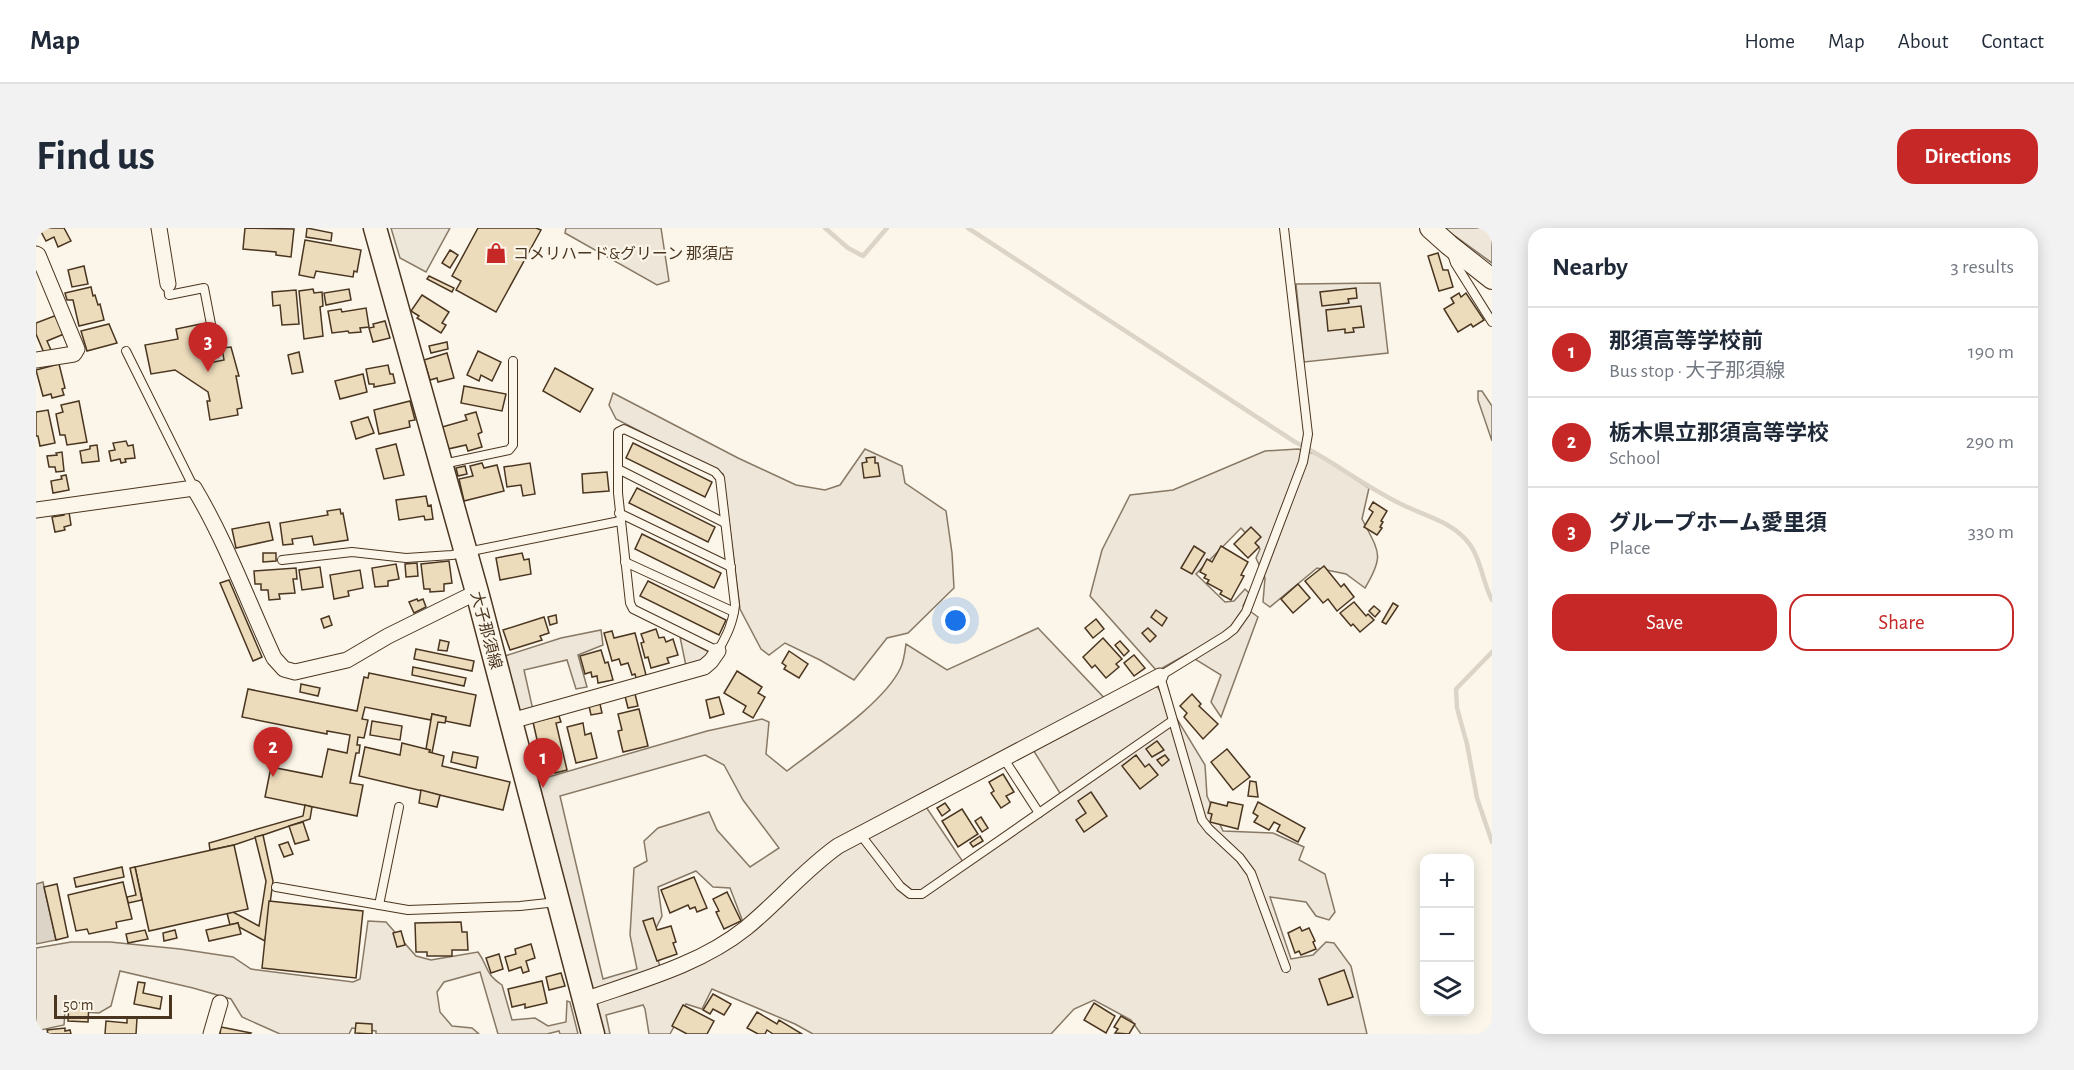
<!DOCTYPE html>
<meta charset="utf-8">
<style>
body{margin:0;font-family:"Alegreya Sans","Noto Sans JP",sans-serif;background:#f2f2f3;color:#1f2937}
.controls{position:absolute;right:18px;bottom:18px;display:grid;overflow:hidden;border-radius:12px;box-shadow:0 3px 15px #0003}
.controls button{width:54px;height:54px;display:grid;place-items:center;padding:0;border:0;border-bottom:2px solid #e0e1e3;background:#fff;color:#1f2937;font:30px sans-serif}
.scale{position:absolute;left:18px;bottom:15px;width:118px;box-sizing:border-box;padding-left:6px;border:3px solid #4a3520;border-top:0;font-size:16px;line-height:21px;white-space:nowrap;color:#4a3520;-webkit-text-stroke:4px #fbf6e9;paint-order:stroke}
.you{position:absolute;left:920px;top:393px;width:21px;height:21px;margin:-15px;border:4px solid #fff;border-radius:50%;background:#1a73e8;box-shadow:0 0 0 9px #1a73e833}
.badge{display:grid;place-items:center;width:39px;height:39px;border-radius:50%;background:#c62828;color:#fff;font-size:20px;font-weight:700}
.pin{position:absolute;translate:-50% -50px;filter:drop-shadow(0 2px 3px #0008)}
.pin::after{content:'';position:absolute;top:32px;width:21px;height:18px;background:inherit;clip-path:polygon(0 0,100% 0,50% 100%)}
.list{margin:0;padding:0;list-style:none}
h2{display:flex;justify-content:space-between;align-items:center;height:78px;margin:0;padding:0 24px;font-size:26px}
h2 small{font-size:20px;font-weight:400;color:#747a83}
.list li{display:grid;grid-template-columns:39px 1fr auto;gap:18px;align-items:center;box-sizing:border-box;height:90px;padding:0 24px;border-top:2px solid #e0e1e3}
.list b{display:block;font-size:22px;white-space:nowrap}
.list p{margin:0;font-size:20px;white-space:nowrap;color:#747a83}
.list em{font-size:20px;font-style:normal;color:#747a83}
.actions{display:flex;gap:12px;padding:18px 24px}
.actions a{flex:1;padding:14px 0;border:2px solid #c62828;border-radius:18px;text-align:center;font-size:21px;color:#c62828}
.actions .main{background:#c62828;color:#fff}
.icon{flex:none;width:33px;height:33px;fill:none;stroke:currentColor;stroke-width:2;stroke-linecap:round;stroke-linejoin:round}
.map{position:relative;flex:none;width:1456px;height:806px;overflow:hidden;border-radius:18px}
header{display:flex;align-items:center;gap:36px;box-sizing:border-box;height:84px;padding:0 30px;background:#fff;border-bottom:2px solid #e0e1e3}
header strong{font-size:28px}
nav{display:flex;gap:33px;margin-inline-start:auto;font-size:21px}
.intro{display:flex;align-items:center;justify-content:space-between;box-sizing:border-box;height:144px;padding:0 36px}
h1{margin:0;font-size:42px}
.button{padding:15px 27px;border-radius:18px;background:#c62828;color:#fff;font-size:21px;font-weight:700}
main{display:flex;gap:36px;padding:0 36px}
aside{flex:1;background:#fff;border-radius:18px;box-shadow:0 3px 15px #0003}
.map>svg:first-child{display:block}
</style>
<header>
<strong>Map</strong>
<nav><a>Home</a><a>Map</a><a>About</a><a>Contact</a></nav>
</header>
<div class="intro"><h1>Find us</h1><a class="button">Directions</a></div>
<main>
<div class="map">
<svg width="1456" height="806" viewBox="0 0 1456 806">
<rect width="100%" height="100%" fill="#fbf6e9"/>
<g fill="#ede6d9" stroke="#887966" stroke-width="1.5" fill-rule="evenodd">
<path d="M530,0H625L633,53L621,57L529,5Z"/>
<path d="M1408,0H1456V35Z"/>
<path d="M1344,55L1352,125L1268,134L1260,56Z"/>
<path d="M1442,163H1446L1456,178V213L1442,172Z"/>
<path d="M577,165L702,230L760,257L789,262L804,257L829,221L866,238L869,255L910,283L916,325L918,360L872,405L851,410L818,452L784,432L749,415L733,427L725,421L704,381L687,246L580,191L573,177Z"/>
<path d="M1262,221L1283,227L1333,260L1326,291C1343,324 1349,327 1329,360L1310,346L1281,340L1234,379L1227,374L1229,350L1220,330L1224,321L1205,300L1160,346L1189,374L1198,373L1209,361L1213,365L1207,378L1222,389L1185,489L1175,474L1185,447L1151,426L1121,443L1054,368L1066,322L1094,267L1137,262L1229,223Z"/>
<path d="M1002,400L1076,478L1121,458L1169,537L1171,568L1187,603L1237,605L1268,619L1263,632L1289,646L1299,684L1293,692L1280,688L1270,674L1234,669L1255,731L1277,727L1290,714L1298,715L1315,738L1331,806H1105L1095,792L1058,772L1038,781L1015,806H777L759,796L676,761L666,781L650,776L634,806H613L609,781L607,777L570,787L574,806H566L502,552L671,503L726,491L733,494L730,526L751,543C783,518 849,475 865,439C868,432 869,423 870,416L911,442ZM991,512L1027,570L927,634L882,567ZM669,527L688,537L707,572L743,620L714,639L681,602L673,584L622,600L608,613L611,633L598,640L594,707L601,741L567,751L524,568ZM660,643L677,659L694,660L707,694L626,747L616,708L626,688L622,659Z"/>
<path d="M565,402L567,417L542,427L551,459L540,461L531,432L488,442L497,482L482,484L469,428L525,410Z"/>
<path d="M644,409L675,425L665,435L650,438Z"/>
<path d="M332,693L350,694L380,728L395,732L442,724C453,739 448,745 466,757L476,792L499,790L512,798L530,794L531,773L534,774L542,806H524L523,803L511,806H462L444,744L408,754L401,764L404,784L416,798L436,800L443,806H340V803L316,800L313,806H244L206,789L195,771L157,760L84,743L75,778L63,785L29,783L28,797L0,803V720L35,714H74L144,721L197,729L215,741L317,754L324,751Z"/>
</g>
<path fill="#ede7d9" stroke="#887966" stroke-width="1.5" d="M355,0H414L390,44L364,30Z"/>
<path fill="#dcd4c6" stroke="#887966" stroke-width="1.5" d="M7,654L20,712L0,716V656Z"/>
<g fill="none" stroke-linecap="round" stroke-linejoin="round">
<g stroke="#dcd4c6" stroke-width="4.5">
<path d="M789,0L812,20L827,28L851,0"/>
<path d="M932,0L1259,214C1296,232 1329,259 1367,277C1389,288 1414,293 1431,313C1445,329 1446,353 1456,372"/>
<path d="M1456,424L1420,461L1421,480L1431,516L1441,570L1456,614"/>
</g>
</g>
<g fill="#ecdcbc" stroke="#4a3520" stroke-width="1.5">
<path d="M3,0H28L35,13L22,19L18,9L10,13Z"/>
<path d="M209,0L258,1L255,29L240,27V24L207,21Z"/>
<path d="M271,0L296,5L295,13L270,9Z"/>
<path d="M442,0H500L505,2L460,84L420,62L425,53L416,48Z"/>
<path d="M269,12L325,22L321,44L318,43L317,49L280,43L278,50L263,47Z"/>
<path d="M414,22L422,27L414,40L406,35Z"/>
<path d="M1402,25L1407,42H1412L1417,59L1403,63L1392,28Z"/>
<path d="M48,38L52,56L36,59L32,42Z"/>
<path d="M393,48L418,60L416,64L391,51Z"/>
<path d="M55,59L57,68L59,67L62,77L64,76L68,92L43,98L37,72H31L29,65Z"/>
<path d="M1320,60L1321,70L1312,71L1313,75L1286,78L1284,64Z"/>
<path d="M277,61L278,65L286,64L287,78L284,79L287,108L268,111L263,63Z"/>
<path d="M313,61L315,72L290,77L288,65Z"/>
<path d="M260,62L263,96L246,97L244,77L237,78L236,64Z"/>
<path d="M1423,65L1425,69L1430,65L1448,92L1437,99L1435,96L1422,104L1408,81L1418,75L1415,70Z"/>
<path d="M386,67L413,84L406,95L410,97L405,105L381,90L383,88L375,83Z"/>
<path d="M1325,78L1328,99L1317,100L1318,104L1309,105V101L1292,103L1290,82Z"/>
<path d="M330,80L333,99L324,100L325,104L313,105L312,103L296,105L292,83L305,81L306,84Z"/>
<path d="M21,87L28,106L11,113L15,122L8,125L0,106V95Z"/>
<path d="M349,93L354,110L337,114L333,100L338,99L337,96Z"/>
<path d="M73,96L81,115L51,123L45,103Z"/>
<path d="M165,96L167,106L162,107L166,130L173,135L188,132L186,120L195,119L203,148H200L206,180L201,181L202,187L174,192L171,173H174L172,164L139,142L115,146L109,117L142,111L140,101Z"/>
<path d="M411,114L412,121L395,125L393,118Z"/>
<path d="M442,123L465,134L456,153L445,147L443,153L431,147Z"/>
<path d="M263,124L267,144L256,146L252,127Z"/>
<path d="M411,125L418,150L402,154L401,150L394,152L388,132Z"/>
<path d="M23,136L29,160L26,161L28,167L16,170L15,166L7,168L0,142Z"/>
<path d="M352,137L354,146H357L359,155L338,159V156H333L330,141Z"/>
<path d="M519,140L557,161L544,184L507,163Z"/>
<path d="M327,146L331,164L304,171L299,153Z"/>
<path d="M428,158L470,166L466,183L425,175Z"/>
<path d="M43,173L51,214L31,217L29,207H24L20,186L27,184L25,177Z"/>
<path d="M374,173L379,192L373,193L374,199L343,206L338,182Z"/>
<path d="M12,182L19,215L4,218L2,208H0V184Z"/>
<path d="M440,184L446,204L442,206L446,219L432,223L430,217L412,221L406,199L431,192L429,187Z"/>
<path d="M332,189L338,205L320,211L315,194Z"/>
<path d="M90,213L92,218L97,217L99,230L89,231L90,234L85,235L84,231L75,233L73,223L79,222L77,215Z"/>
<path d="M597,215L676,254L669,269L590,230Z"/>
<path d="M360,216L368,247L348,251L340,221Z"/>
<path d="M61,217L63,233L46,235L44,223L54,221V218Z"/>
<path d="M26,224L28,243L20,244L19,239H13L11,228L21,227L20,225Z"/>
<path d="M839,229V235H842L844,248L828,250L826,235L831,234L830,230Z"/>
<path d="M446,235L448,240L461,237L468,263L428,273L423,251L437,248L434,238Z"/>
<path d="M494,235L499,266L487,268L485,257L471,259L468,239Z"/>
<path d="M429,238L431,246L422,248L420,240Z"/>
<path d="M571,244L573,263L547,265L546,246Z"/>
<path d="M30,247L33,262L17,265L15,253L26,251L25,248Z"/>
<path d="M601,260L679,299L672,314L593,275Z"/>
<path d="M390,268L392,278L395,277L397,291L389,292L388,288L363,292L360,272Z"/>
<path d="M1337,274L1351,283L1345,293L1347,294L1344,299L1346,300L1341,307L1328,299L1337,284L1333,281Z"/>
<path d="M304,281L305,286L307,285L312,312L278,317L276,308L256,311L257,316L247,317L244,295L292,287L291,283Z"/>
<path d="M33,284L35,297L28,299L29,302L19,304L16,289L28,287V285Z"/>
<path d="M233,294L237,312L200,320L196,301Z"/>
<path d="M1215,299L1225,309L1219,315L1223,319L1212,330L1198,316Z"/>
<path d="M606,306L685,345L678,360L599,321Z"/>
<path d="M1158,318L1169,325L1156,346L1145,340Z"/>
<path d="M1185,318L1212,334L1205,347L1208,348L1195,372L1184,366L1186,363L1171,355L1173,352L1168,350L1170,347L1164,344L1171,331L1176,334Z"/>
<path d="M227,325H240V333L227,334Z"/>
<path d="M486,325L488,332L493,331L495,346L464,352L460,330Z"/>
<path d="M413,333L416,355L408,356V363L394,364V361H388L385,336Z"/>
<path d="M381,335L382,348L370,349L369,336Z"/>
<path d="M360,336L363,351L352,353V358L339,359L336,340Z"/>
<path d="M1288,338L1305,359L1308,356L1318,369L1301,383L1292,371L1287,375L1269,353Z"/>
<path d="M284,339L287,359L266,362L263,342Z"/>
<path d="M260,340L261,351H257L259,365L243,366L244,371L233,372L232,362H225V356H219L218,343Z"/>
<path d="M324,342L327,360L312,363L313,368L298,371L294,347Z"/>
<path d="M193,352L226,429L217,433L184,355Z"/>
<path d="M612,353L690,392L683,407L604,368Z"/>
<path d="M1262,356L1274,370L1257,385L1245,371Z"/>
<path d="M381,371L382,373L387,371L390,379L378,385L373,374Z"/>
<path d="M1318,374L1330,388L1332,386L1338,392L1324,404L1317,396L1315,398L1304,385Z"/>
<path d="M1357,375L1362,378L1350,396L1346,394Z"/>
<path d="M1338,378L1344,383L1339,389L1333,383Z"/>
<path d="M1120,382L1131,390L1126,398L1115,389Z"/>
<path d="M520,387L521,395L514,397L512,389Z"/>
<path d="M293,388L296,397L288,400L285,391Z"/>
<path d="M508,389L513,405L504,408L506,412L474,422L467,402Z"/>
<path d="M1060,391L1068,401L1057,410L1049,400Z"/>
<path d="M1112,400L1120,408L1114,414L1106,405Z"/>
<path d="M620,401L623,410L628,409L630,414L637,411L642,427L631,430L633,435L615,440L612,429L609,430L605,415L608,414L605,406Z"/>
<path d="M576,403L578,410L599,405L610,447L600,450L599,446L596,447L592,435L585,437L583,431L576,433L568,405Z"/>
<path d="M1067,410L1086,431L1080,436L1083,439L1070,450L1059,437L1056,440L1047,429Z"/>
<path d="M404,412L413,414L411,423L402,422Z"/>
<path d="M1084,413L1093,423L1088,428L1079,417Z"/>
<path d="M380,421L438,433L436,443L378,431Z"/>
<path d="M565,422L569,435L572,434L577,452L562,455L561,448L556,449L555,444L549,446L544,428Z"/>
<path d="M753,423L772,436L763,450L748,441L750,438L746,435Z"/>
<path d="M1098,427L1109,440L1098,448L1088,435Z"/>
<path d="M377,439L430,450L428,458L376,447Z"/>
<path d="M701,443L726,459L722,465L729,469L717,490L707,484L710,478L688,465Z"/>
<path d="M333,445L440,467L434,498L409,493L410,489L396,486L395,492L329,479L326,491L332,492L328,510L322,509L321,517H324L323,525H320L314,555L327,557L321,588L229,569L235,539L286,549L292,521L311,525L314,507L291,503V506L206,489L212,461L321,483L328,449L332,450Z"/>
<path d="M265,456L284,460L282,468L264,464Z"/>
<path d="M599,466L602,478L592,480L589,468Z"/>
<path d="M1156,466L1165,476L1163,478L1182,496L1167,511L1148,489L1151,485L1144,478Z"/>
<path d="M683,469L688,486L674,490L670,472Z"/>
<path d="M564,476L566,485L555,487L553,478Z"/>
<path d="M603,481L612,518L587,524L582,503L586,502L582,486Z"/>
<path d="M396,486L410,489L409,495L402,494L396,525L393,524L394,522L390,521Z"/>
<path d="M523,488L525,494L520,495L531,542L519,545L517,535L508,537L506,529L509,528L506,515L502,516L497,494Z"/>
<path d="M336,493L366,498L364,512L334,507Z"/>
<path d="M547,495L549,507L555,505L561,530L540,535L531,499Z"/>
<path d="M1121,513L1128,522L1116,529L1110,521Z"/>
<path d="M366,515L394,522L393,524L408,528L406,538L474,554L467,582L323,548L329,519L364,527Z"/>
<path d="M1191,521L1214,549L1197,562L1175,534Z"/>
<path d="M417,524L442,529L440,540L415,534Z"/>
<path d="M1100,527L1109,539L1113,536L1122,547L1104,561L1086,538Z"/>
<path d="M1129,527L1133,532L1126,538L1121,532Z"/>
<path d="M967,546L978,564L970,568L974,574L965,580L955,565L958,563L953,554Z"/>
<path d="M1214,553L1220,554L1222,569L1212,568Z"/>
<path d="M385,562L404,567L401,579L383,575Z"/>
<path d="M1055,564L1071,588L1048,604L1040,592L1050,585L1042,573Z"/>
<path d="M1175,574L1191,578L1192,574L1207,577L1202,601L1174,594L1176,586L1172,585Z"/>
<path d="M1222,574L1269,600L1262,614L1241,603L1244,597L1238,594L1233,602L1218,594L1222,588L1217,585Z"/>
<path d="M909,575L914,582L906,588L901,580Z"/>
<path d="M269,577L276,579L274,591L198,617L174,622L173,615L267,588Z"/>
<path d="M926,581L942,606L922,619L906,593Z"/>
<path d="M945,589L952,600L946,604L939,593Z"/>
<path d="M267,594L273,612L259,616L253,598Z"/>
<path d="M227,607L237,653L229,713L203,699L202,695L194,697L191,685L197,684L223,698L230,653L219,609Z"/>
<path d="M944,608L947,613L937,619L934,615Z"/>
<path d="M252,614L257,626L248,629L243,617Z"/>
<path d="M198,617L212,681L113,703L99,639Z"/>
<path d="M86,639L88,649L40,659L38,650Z"/>
<path d="M99,639L106,672L92,675L91,669L100,667L94,640Z"/>
<path d="M658,649L671,680L661,684L659,679L654,681L652,677L634,685L625,662Z"/>
<path d="M87,654L96,691L80,694L81,700L53,706L51,701L40,703L32,667Z"/>
<path d="M21,656L32,709L20,712L8,659Z"/>
<path d="M691,664L705,693L688,701L680,684L683,683L677,671Z"/>
<path d="M233,673L327,683L320,750L226,740Z"/>
<path d="M617,690L621,702L635,698L640,714L637,715L641,726L621,733L607,693Z"/>
<path d="M425,694L426,704H431L432,722H416V728H391V724H380L379,695Z"/>
<path d="M202,695L205,706L173,713L170,702Z"/>
<path d="M1264,699L1266,703L1273,700L1279,713L1277,714L1280,721L1265,727L1263,723L1259,725L1252,705Z"/>
<path d="M109,702L112,711L92,715L90,706Z"/>
<path d="M139,702L141,710L128,713L127,705Z"/>
<path d="M365,703L369,717L361,719L357,705Z"/>
<path d="M495,716L499,730L490,733L493,743L487,745L485,739L473,743L469,729L480,726L479,721Z"/>
<path d="M463,726L467,741L455,745L450,730Z"/>
<path d="M1308,742L1317,769L1292,777L1283,751Z"/>
<path d="M525,745L529,758L513,762L510,749Z"/>
<path d="M506,753L511,775L489,780V776L476,779L472,761Z"/>
<path d="M102,754L109,755L107,765L126,769L124,781L98,776Z"/>
<path d="M677,766L695,776L688,787L677,781L674,786L667,782Z"/>
<path d="M33,775H53L52,794L32,793Z"/>
<path d="M1058,775L1079,788L1070,805L1048,792Z"/>
<path d="M647,777L678,793L671,806H651L636,798Z"/>
<path d="M721,784L741,796L743,792L766,806H737L731,802L729,806H722L711,800Z"/>
<path d="M1085,788L1099,796L1093,806L1079,805L1082,801L1078,799Z"/>
<path d="M91,789L101,790L100,806H69L70,793L91,795Z"/>
<path d="M320,795L336,796V806L319,805Z"/>
<path d="M185,799L215,805L214,806H184Z"/>
<path d="M29,800V803L34,802L35,806H0L12,805L11,802Z"/>
</g>
<g fill="none" stroke-linecap="round" stroke-linejoin="round">
<defs>
<g id="service">
<path d="M1248,0L1272,206L1267,234L1210,384L1198,401L1189,408L1124,448L1166,592L1173,601L1204,630L1215,645L1250,740"/>
<path d="M1416,26L1419,35L1456,94"/>
<path d="M132,56L133,67L168,60L179,117"/>
<path d="M90,123L158,260"/>
<path d="M588,201L679,244L684,250L699,377C697,395 691,407 682,423L597,381L594,375L582,265V204Z"/>
<path d="M407,236L473,222L477,217V133"/>
<path d="M582,241L689,295"/>
<path d="M583,285L695,339"/>
<path d="M246,332L316,324L370,330L416,327L584,293"/>
<path d="M589,334L698,384"/>
<path d="M968,531L1003,585"/>
<path d="M824,606L864,658L874,666H886L1136,493"/>
<path d="M240,659L372,682L484,678L521,674"/>
<path d="M343,677L363,579"/>
</g>
<g id="minor">
<path d="M123,0L132,56"/>
<path d="M0,26L2,27L41,121L38,126L0,132"/>
<path d="M0,282L158,260C190,313 212,374 238,430L248,441L259,444L311,432L352,408L441,364"/>
<path d="M475,493L668,439L675,433L682,423"/>
<path d="M548,772C602,753 664,737 710,700C742,674 768,642 802,618L1124,448"/>
<path d="M175,806L184,775"/>
</g>
<path id="secondary" d="M1394,0L1413,17L1456,51"/>
<path id="primary" d="M339,0L441,364L557,806"/>
</defs>
<use href="#service" stroke="#4a3520" stroke-width="10"/>
<use href="#minor" stroke="#4a3520" stroke-width="17"/>
<use href="#secondary" stroke="#4a3520" stroke-width="22"/>
<use href="#primary" stroke="#4a3520" stroke-width="25"/>
<use href="#service" stroke="#fbf6e9" stroke-width="8"/>
<use href="#minor" stroke="#fbf6e9" stroke-width="15"/>
<use href="#secondary" stroke="#fbf6e9" stroke-width="20"/>
<use href="#primary" stroke="#fbf6e9" stroke-width="22"/>
</g>
<defs>
<symbol id="shop-bare" viewBox="-9 -9 18 18"><path d="M-5-2.5h2.3a2.7 3.5 0 0 1 5.4 0H5L5.5 6h-11ZM-1.5-2.5h3a1.5 2.3 0 0 0-3 0Z" fill="#c62828" stroke="#fbf6e9" stroke-width="2.5" paint-order="stroke"/></symbol>
</defs>
<g fill-rule="evenodd">
<use href="#shop-bare" x="445" y="10" width="30" height="30"/>
</g>
<g text-anchor="middle" stroke-width="4.5" stroke-linejoin="round" paint-order="stroke">
<g font-size="16" fill="#4a3520" stroke="#fbf6e9" text-anchor="start">
<text x="477" y="31">コメリハード&amp;グリーン 那須店</text>
</g>
<g font-size="16" fill="#4a3520" stroke="#fbf6e9">
<text transform="translate(451 402) rotate(75)" y="6">大子那須線</text>
</g>
</g>
</svg>
<div class="controls">
<button>+</button>
<button>−</button>
<button><svg class="icon" aria-label="layers" viewBox="0 0 24 24"><path d="M12 4l9 5-9 5-9-5zM3 14l9 5 9-5"/></svg></button>
</div>
<div class="scale">50 m</div>
<div class="you"></div>
<div class="pin badge" style="left:507px;top:560px">1</div>
<div class="pin badge" style="left:237px;top:549px">2</div>
<div class="pin badge" style="left:172px;top:144px">3</div>
</div>
<aside>
<h2>Nearby<small>3 results</small></h2>
<ul class="list">
<li><span class="badge">1</span><div><b>那須高等学校前</b><p>Bus stop · 大子那須線</p></div><em>190 m</em></li>
<li><span class="badge">2</span><div><b>栃木県立那須高等学校</b><p>School</p></div><em>290 m</em></li>
<li><span class="badge">3</span><div><b>グループホーム愛里須</b><p>Place</p></div><em>330 m</em></li>
</ul>
<div class="actions"><a class="main">Save</a><a>Share</a></div>
</aside>
</main>
